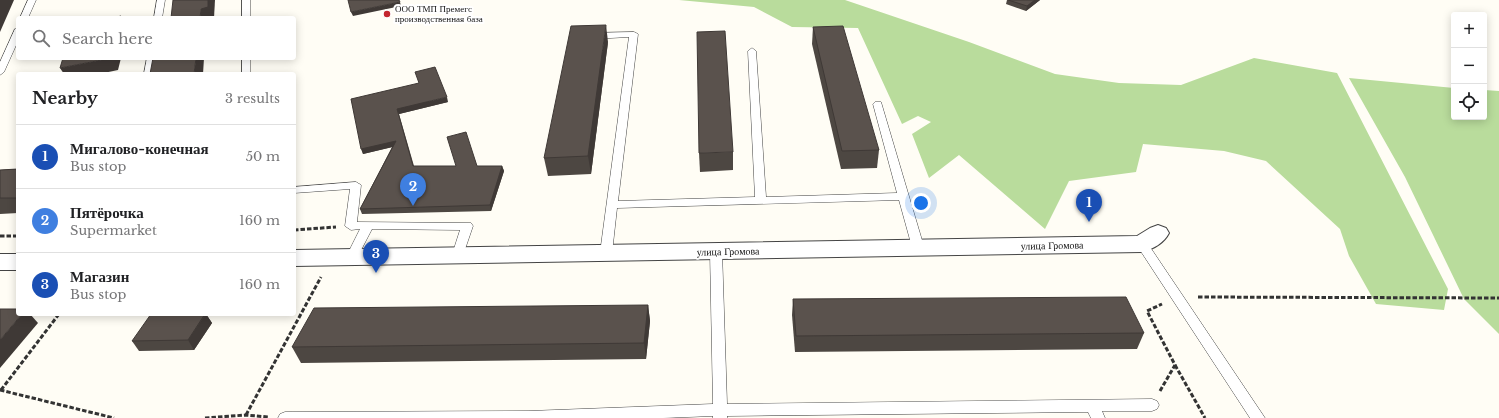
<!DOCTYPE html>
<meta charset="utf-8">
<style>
body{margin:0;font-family:"Libre Baskerville",serif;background:#f6f6f6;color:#202124}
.controls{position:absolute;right:12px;top:12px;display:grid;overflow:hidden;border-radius:4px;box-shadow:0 2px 10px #0003}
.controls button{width:36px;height:36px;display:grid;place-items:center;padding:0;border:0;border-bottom:1px solid #e0e0e0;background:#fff;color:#202124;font:20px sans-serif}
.you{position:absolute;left:921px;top:203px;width:14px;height:14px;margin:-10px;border:3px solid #fff;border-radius:50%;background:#1a73e8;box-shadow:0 0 0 6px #1a73e833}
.badge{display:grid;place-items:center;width:26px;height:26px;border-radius:50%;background:#c4262e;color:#fff;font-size:13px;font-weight:700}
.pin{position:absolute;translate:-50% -33px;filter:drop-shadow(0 1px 2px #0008)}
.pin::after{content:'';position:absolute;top:21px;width:14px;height:12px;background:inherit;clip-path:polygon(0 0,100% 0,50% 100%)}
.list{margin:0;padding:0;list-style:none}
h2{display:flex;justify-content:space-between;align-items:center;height:52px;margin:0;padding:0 16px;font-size:17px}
h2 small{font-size:13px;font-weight:400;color:#757577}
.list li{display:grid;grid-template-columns:26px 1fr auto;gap:12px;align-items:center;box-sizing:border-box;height:64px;padding:0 16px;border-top:1px solid #e0e0e0}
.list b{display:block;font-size:15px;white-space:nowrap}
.list p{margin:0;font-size:13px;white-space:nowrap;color:#757577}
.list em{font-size:13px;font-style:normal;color:#757577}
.icon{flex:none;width:22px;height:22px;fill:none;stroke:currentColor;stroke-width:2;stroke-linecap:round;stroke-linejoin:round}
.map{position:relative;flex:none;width:1499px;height:418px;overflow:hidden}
.search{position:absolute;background:#fff;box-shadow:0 2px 10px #0003;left:16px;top:16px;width:280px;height:44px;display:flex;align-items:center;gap:10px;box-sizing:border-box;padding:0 14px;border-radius:4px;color:#757577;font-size:15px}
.panel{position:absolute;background:#fff;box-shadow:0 2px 10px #0003;left:16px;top:72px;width:280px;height:244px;border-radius:4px}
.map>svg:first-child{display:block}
</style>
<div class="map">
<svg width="1499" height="418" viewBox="0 0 1499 418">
<rect width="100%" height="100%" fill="#fffdf5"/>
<g fill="#b9dc9c">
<path d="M679,0H845L969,42L1055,74L1119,83L1181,85L1254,58L1337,73L1448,289L1444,310L1376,304L1349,256L1340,229L1266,161L1224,151L1143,144L1136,172L1069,181L1045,229L959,155L929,178L912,134L931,122L918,116L902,124L858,28L792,27L754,7Z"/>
<path d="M1349,78L1454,88V117H1484V90L1499,91V334L1464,299L1405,177Z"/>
</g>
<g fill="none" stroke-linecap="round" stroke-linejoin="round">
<defs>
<g id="service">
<path d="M28,0H36L28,18H20Z"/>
<path d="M157,0H165L162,18H154Z"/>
<rect x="242" y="0" width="8" height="18"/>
<path d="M15,29H18V41L4,72L0,75V62Z"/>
<path d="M634,32L638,34L618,201L755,197L748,51L752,48L756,51L766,197L897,193L873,104L875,102H881L924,247L922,250L918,251L912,247L899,200L617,208L612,253L610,256H602L600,253L629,37L592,39L588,36L592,33Z"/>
<path d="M147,58H155L152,74H144Z"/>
<rect x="242" y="58" width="8" height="16"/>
<path d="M356,182L361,185L357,222L471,223L473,226L462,258H454L452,255L460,230L372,229L356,260H348L346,257L360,229L351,230L345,226L350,189L294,193V187Z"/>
<path d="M1142,240L1146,241L1265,418H1250L1138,247L1136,244L1138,241Z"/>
<path d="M716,247L720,248L722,251L727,404L1152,399L1157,401L1159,405L1157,409L1152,411H1102L1105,418H1091L1088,412L727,416V418H713V416L663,418H278L280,414L285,412L529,411L713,404L710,251L712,248Z"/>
</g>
<g id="tertiary">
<path d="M1158,225L1166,228L1169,233C1164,243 1153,249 1142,252L294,266V250L1137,236L1150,228Z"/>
<rect x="0" y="254" width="18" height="16"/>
</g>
</defs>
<use href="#service" stroke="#444" stroke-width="1"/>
<use href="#tertiary" stroke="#444" stroke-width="2"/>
<g stroke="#333" stroke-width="3" stroke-dasharray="4.5 2" stroke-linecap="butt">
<path d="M294,230L336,227"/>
<path d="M0,236H18"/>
<path d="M1198,297L1499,298"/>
<path d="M1175,365L1205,418"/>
<path d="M0,390L114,418"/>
<path d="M1,390L59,314"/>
<path d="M1160,391L1175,365L1147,311L1162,304"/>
<path d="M246,415L321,277"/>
<path d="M205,418L246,415L268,417"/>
</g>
<use href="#service" fill="#fff" fill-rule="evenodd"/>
<use href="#tertiary" fill="#fff" fill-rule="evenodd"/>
</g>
<g fill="#4d4742">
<path d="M1007,0H1040L1026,11L1006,4Z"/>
<path d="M813,27L879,150L877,168L841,169L812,44Z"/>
<path d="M608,42L591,174L548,176L544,158Z"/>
<path d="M351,99L448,102L399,114L414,166H502L504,171L491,211L362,214L360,209L392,147L363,154Z"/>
<path d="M733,152V170L700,172L699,153Z"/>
<path d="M18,169V213L0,214V170Z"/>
<path d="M793,299L1144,333L1137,349L795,352L792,315Z"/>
<path d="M648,305L650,321L646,359L301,363L292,347Z"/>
<path d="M206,314L212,323L194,350L139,351L132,341Z"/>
</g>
<g fill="#3f3936">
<path d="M0,0H14L0,32Z"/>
<path d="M208,0H215L214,18H200L201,9Z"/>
<path d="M1035,0H1040L1026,11L1027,6Z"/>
<path d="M400,2L401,6L353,16L351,12Z"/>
<path d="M606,25L608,42L591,174L588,156Z"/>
<path d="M112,58H121L118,70L99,74H64L60,68Z"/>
<path d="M196,58H204L203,74H194Z"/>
<path d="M447,97L448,102L399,114L397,109Z"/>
<path d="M396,141L397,146L363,154L361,149Z"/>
<path d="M502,166L504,171L491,211L490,205Z"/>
<path d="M648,305L650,321L646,359L644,343Z"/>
<path d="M22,314H30L38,323L0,368V340Z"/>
<path d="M206,314L212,323L194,350L188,340Z"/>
</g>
<g fill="#5a524d" stroke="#3f3936">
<path d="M173,0H208V7L201,9L200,18H171Z"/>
<path d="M348,0H399L400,2L351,12Z"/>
<path d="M1008,0H1035L1027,6Z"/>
<path d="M121,16V18H113Z"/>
<path d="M606,25L588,156L544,158L571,26Z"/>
<path d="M843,26L879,150L842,151L813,27Z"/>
<path d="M725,31L733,152L699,153L697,32Z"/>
<path d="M63,58H112L60,68Z"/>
<path d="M153,58H196L194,74H150Z"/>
<path d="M435,67L447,97L397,109L413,166H456L447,137L466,132L477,166H502L490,205L360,209L396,141L361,149L351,99L419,83L415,72Z"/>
<path d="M18,169V198H0V170Z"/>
<path d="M1126,297L1144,333L796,336L793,299Z"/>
<path d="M648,305L644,343L292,347L314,308Z"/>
<path d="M0,309H18V314H22L0,340Z"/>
<path d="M151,314H205L188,340L132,341Z"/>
</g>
<circle fill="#c4262e" stroke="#fff" stroke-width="1.5" cx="387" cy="14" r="4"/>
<g text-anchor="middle" stroke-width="4" stroke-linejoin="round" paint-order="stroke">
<g font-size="9" fill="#111" stroke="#fff" text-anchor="start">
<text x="395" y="12">ООО ТМП Премегс<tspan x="395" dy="10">производственная база</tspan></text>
</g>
<g font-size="10" fill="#111" stroke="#fff">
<text transform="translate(1052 245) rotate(-1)" y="4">улица Громова</text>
<text transform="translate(728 251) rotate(-1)" y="4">улица Громова</text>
</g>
</g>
</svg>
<div class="controls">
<button>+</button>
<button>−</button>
<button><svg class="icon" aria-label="locate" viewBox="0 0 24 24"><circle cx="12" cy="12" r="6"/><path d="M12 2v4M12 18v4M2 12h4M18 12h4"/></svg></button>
</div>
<div class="you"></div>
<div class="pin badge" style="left:1089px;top:222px;background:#1a4fb4">1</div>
<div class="pin badge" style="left:413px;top:206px;background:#3f7fe0">2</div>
<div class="pin badge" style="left:376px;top:273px;background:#1a4fb4">3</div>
<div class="search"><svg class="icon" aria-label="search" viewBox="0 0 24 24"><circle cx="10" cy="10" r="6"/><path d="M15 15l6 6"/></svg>Search here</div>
<section class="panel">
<h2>Nearby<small>3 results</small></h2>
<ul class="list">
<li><span class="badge" style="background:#1a4fb4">1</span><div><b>Мигалово-конечная</b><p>Bus stop</p></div><em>50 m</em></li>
<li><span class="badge" style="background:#3f7fe0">2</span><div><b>Пятёрочка</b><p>Supermarket</p></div><em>160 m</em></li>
<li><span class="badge" style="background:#1a4fb4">3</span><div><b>Магазин</b><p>Bus stop</p></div><em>160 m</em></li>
</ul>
</section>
</div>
